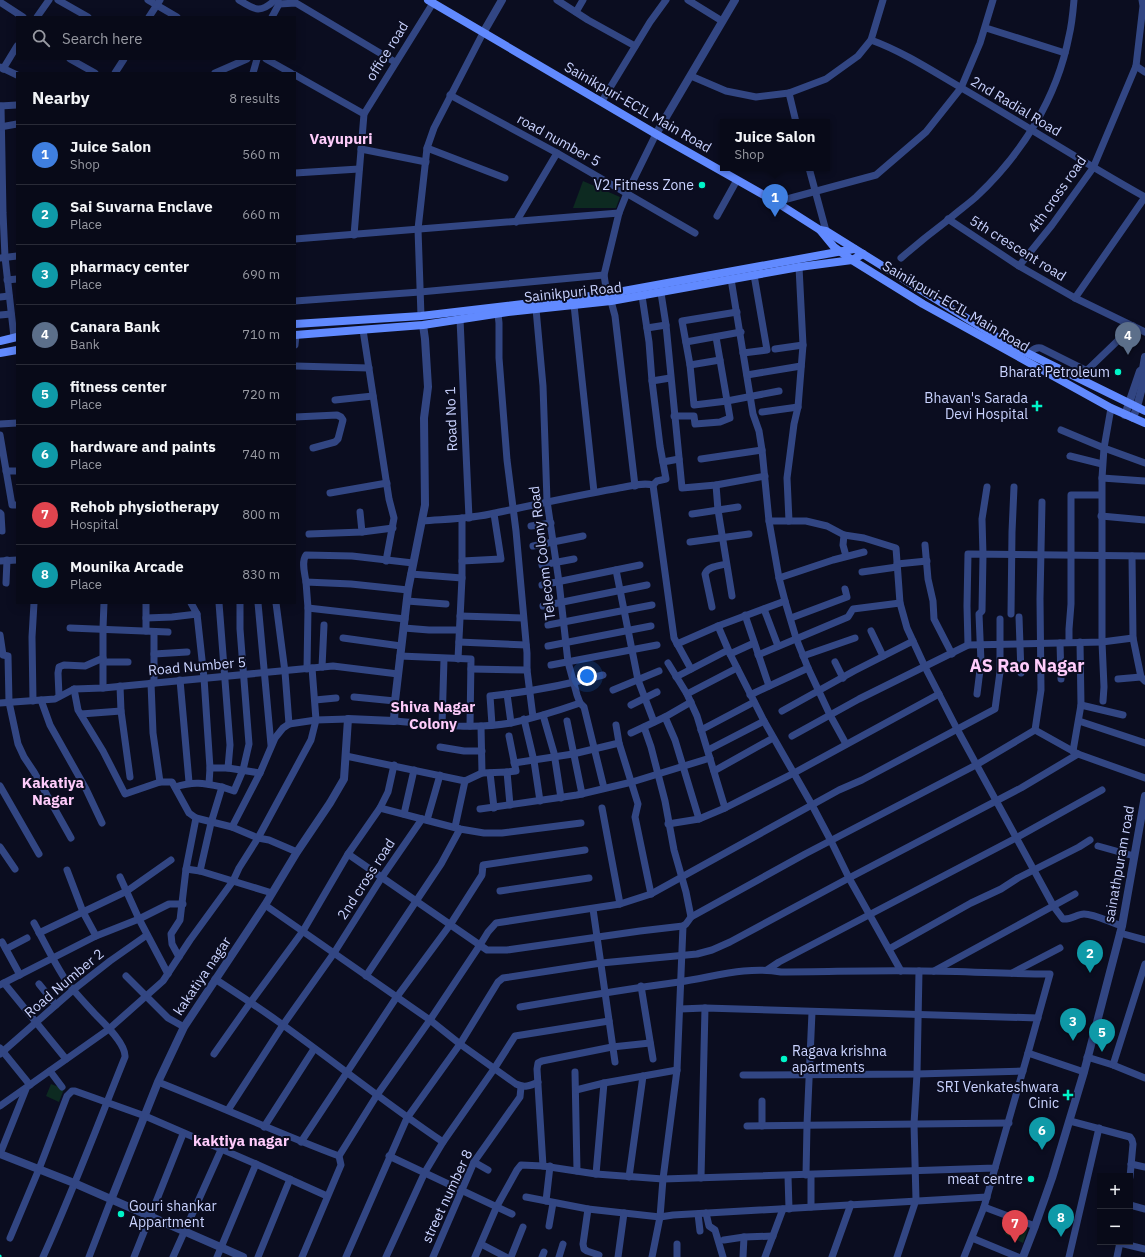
<!DOCTYPE html>
<meta charset="utf-8">
<style>
body{margin:0;font-family:"IBM Plex Sans",sans-serif;background:#111321;color:#f1f3f6}
.controls{position:absolute;right:12px;bottom:12px;display:grid;overflow:hidden;border-radius:0px;box-shadow:0 2px 10px #0003}
.controls button{width:36px;height:36px;display:grid;place-items:center;padding:0;border:0;border-bottom:1px solid #292b37;background:#080a18;color:#f1f3f6;font:20px sans-serif}
.you{position:absolute;left:587px;top:676px;width:14px;height:14px;margin:-10px;border:3px solid #fff;border-radius:50%;background:#1a73e8;box-shadow:0 0 0 6px #1a73e833}
.badge{display:grid;place-items:center;width:26px;height:26px;border-radius:50%;background:#00f5c8;color:#fff;font-size:13px;font-weight:700}
.pin{position:absolute;translate:-50% -33px;filter:drop-shadow(0 1px 2px #0008)}
.pin::after{content:'';position:absolute;top:21px;width:14px;height:12px;background:inherit;clip-path:polygon(0 0,100% 0,50% 100%)}
.popup{position:absolute;left:720px;top:119px;width:110px;height:52px;box-sizing:border-box;display:grid;place-content:center;border-radius:0px;background:#080a18;filter:drop-shadow(0 1px 3px #0005);font-size:13px;white-space:nowrap;color:#989aa2}
.popup b{font-size:15px;color:#f1f3f6}
.popup::after{content:'';position:absolute;left:50%;top:100%;margin-left:-8px;border:8px solid transparent;border-top-color:#080a18}
.list{margin:0;padding:0;list-style:none}
h2{display:flex;justify-content:space-between;align-items:center;height:52px;margin:0;padding:0 16px;font-size:17px}
h2 small{font-size:13px;font-weight:400;color:#989aa2}
.list li{display:grid;grid-template-columns:26px 1fr auto;gap:12px;align-items:center;box-sizing:border-box;height:60px;padding:0 16px;border-top:1px solid #292b37}
.list b{display:block;font-size:15px;white-space:nowrap}
.list p{margin:0;font-size:13px;white-space:nowrap;color:#989aa2}
.list em{font-size:13px;font-style:normal;color:#989aa2}
.icon{flex:none;width:22px;height:22px;fill:none;stroke:currentColor;stroke-width:2;stroke-linecap:round;stroke-linejoin:round}
.map{position:relative;flex:none;width:1145px;height:1257px;overflow:hidden}
.search{position:absolute;background:#080a18;box-shadow:0 2px 10px #0003;left:16px;top:16px;width:280px;height:44px;display:flex;align-items:center;gap:10px;box-sizing:border-box;padding:0 14px;border-radius:0px;color:#989aa2;font-size:15px}
.panel{position:absolute;background:#080a18;box-shadow:0 2px 10px #0003;left:16px;top:72px;width:280px;height:532px;border-radius:0px}
.map>svg:first-child{display:block}
</style>
<div class="map">
<svg width="1145" height="1257" viewBox="0 0 1145 1257">
<rect width="100%" height="100%" fill="#0b0d20"/>
<g fill="#0d2a21">
<path d="M583,181L620,197L616,208H573Z"/>
<path d="M51,1084L64,1089L59,1102L46,1096Z"/>
<path d="M1009,1222L1028,1228L1023,1243L1005,1234Z"/>
</g>
<g fill="none" stroke-linecap="round" stroke-linejoin="round">
<g stroke="#324683" stroke-width="7">
<path d="M58,0L88,17"/>
<path d="M148,0L177,17"/>
<path d="M239,0C255,10 260,14 275,0"/>
<path d="M557,0L588,20L635,46"/>
<path d="M688,0L722,21"/>
<path d="M0,2L23,17"/>
<path d="M279,4L296,3L395,62"/>
<path d="M576,12L583,0"/>
<path d="M37,17L49,0"/>
<path d="M149,17L160,0"/>
<path d="M272,17L279,4L278,0"/>
<path d="M986,28L1065,53"/>
<path d="M871,40C904,52 934,72 965,90C1025,125 1084,163 1145,197"/>
<path d="M70,59L95,73"/>
<path d="M266,59L291,73"/>
<path d="M1136,66L1145,72"/>
<path d="M0,67L17,75"/>
<path d="M3,69L17,46"/>
<path d="M115,73L124,59"/>
<path d="M215,73L247,59"/>
<path d="M253,73L257,59"/>
<path d="M295,75L364,114L354,235"/>
<path d="M691,76L726,91L756,97L789,93L826,79L858,56L871,40L883,0"/>
<path d="M789,93L796,122"/>
<path d="M450,95L557,153L695,233"/>
<path d="M602,101L650,22L666,0"/>
<path d="M0,106L17,105"/>
<path d="M1,106L3,213L5,257L14,337"/>
<path d="M364,114L433,3"/>
<path d="M0,127L17,124"/>
<path d="M427,148L505,178"/>
<path d="M361,149L426,162"/>
<path d="M809,168L826,231L825,235"/>
<path d="M295,173L359,169"/>
<path d="M776,202L876,175L926,132L961,88L980,43L993,0"/>
<path d="M717,216L737,180"/>
<path d="M948,219L1019,266L1075,298L1145,332"/>
<path d="M516,222L557,153"/>
<path d="M295,239L619,213"/>
<path d="M0,258L17,256"/>
<path d="M901,258C916,245 932,232 948,220C957,212 967,205 976,197C1022,154 1057,98 1069,36C1072,24 1073,12 1074,0"/>
<path d="M1019,266L1052,225L1093,168L1136,66L1143,6L1142,0"/>
<path d="M731,279L753,414L759,431L762,450L769,521L779,578L785,601L796,638L808,668L830,715L846,744"/>
<path d="M7,280L17,279"/>
<path d="M661,293L666,325L682,488L716,485L765,476"/>
<path d="M607,294L604,275L619,213L627,193L656,134"/>
<path d="M642,296L649,342L652,381L660,446L666,479L657,481L653,485"/>
<path d="M0,297L9,296"/>
<path d="M1075,298L1145,197"/>
<path d="M295,301L420,292L604,275"/>
<path d="M611,301L615,316L635,486"/>
<path d="M574,305L594,492"/>
<path d="M536,309L543,386L547,501L559,582L568,662L577,695L580,703L584,707L604,788"/>
<path d="M737,312L682,321L690,365L694,405L727,401L779,391"/>
<path d="M498,314L499,323V358L507,460L516,531L527,653V670L533,717"/>
<path d="M0,315L11,314"/>
<path d="M421,316L418,229L427,148L434,128L483,33"/>
<path d="M460,319L469,518"/>
<path d="M647,328L666,325"/>
<path d="M363,330L389,499L394,518L386,561"/>
<path d="M686,342L741,332"/>
<path d="M295,345L296,335"/>
<path d="M775,349L803,345"/>
<path d="M743,353L767,350L754,275"/>
<path d="M1029,353C1033,350 1035,347 1041,348L1087,371"/>
<path d="M690,365L720,360"/>
<path d="M295,366L369,368"/>
<path d="M747,375L801,366"/>
<path d="M1079,378L1133,326"/>
<path d="M652,381L670,378"/>
<path d="M335,400L373,396"/>
<path d="M762,412L798,407"/>
<path d="M674,416H694L695,424L720,422L730,418L716,337"/>
<path d="M295,417L337,415L341,417L343,420L338,439L335,442L313,448"/>
<path d="M0,424L17,423"/>
<path d="M1061,430L1104,448L1145,463"/>
<path d="M0,435L12,505H17"/>
<path d="M1070,456L1102,464"/>
<path d="M701,459L762,450"/>
<path d="M663,462L679,459"/>
<path d="M6,471H17"/>
<path d="M1102,478L1145,481"/>
<path d="M716,485L718,510L732,596"/>
<path d="M330,493L387,483"/>
<path d="M360,512L362,532"/>
<path d="M0,513L1,514L2,531"/>
<path d="M692,514L738,507"/>
<path d="M1101,516L1145,520"/>
<path d="M422,521C446,519 471,519 495,513C534,505 574,496 614,489C626,487 642,482 653,485L674,638L691,669"/>
<path d="M769,521H806L827,526L844,535L864,538L896,548L900,603L907,628L925,667L957,729L1054,907L1063,919C1071,920 1077,914 1084,914C1095,914 1111,923 1122,926"/>
<path d="M789,521L787,478L794,424L798,407L803,345L799,267"/>
<path d="M531,526L551,523"/>
<path d="M309,534L362,532L393,528"/>
<path d="M844,535L843,545L846,556"/>
<path d="M690,542L749,534"/>
<path d="M925,545L928,579L933,601L934,619L952,654"/>
<path d="M533,546L583,536"/>
<path d="M1132,556L1133,638L1141,677L1145,681"/>
<path d="M0,561L17,560"/>
<path d="M462,561L501,559L494,514"/>
<path d="M897,564L927,561"/>
<path d="M542,565L574,559"/>
<path d="M616,570L638,680L654,722"/>
<path d="M862,572L897,567"/>
<path d="M411,574L462,578"/>
<path d="M779,578L833,560L864,552"/>
<path d="M306,582C305,574 301,562 306,555L352,556L413,563"/>
<path d="M6,583L7,560"/>
<path d="M542,585L640,565"/>
<path d="M407,601L446,604"/>
<path d="M191,603L197,614L204,678L210,768L209,784"/>
<path d="M219,603L230,745L228,768"/>
<path d="M258,603L271,745"/>
<path d="M276,603L285,672L289,724"/>
<path d="M543,606L647,585"/>
<path d="M712,607L705,574C708,566 719,566 726,564"/>
<path d="M308,608L405,619"/>
<path d="M764,609L778,646"/>
<path d="M1011,614L1012,532L1014,487"/>
<path d="M745,615L769,686"/>
<path d="M460,616L523,618"/>
<path d="M1019,617L1021,673"/>
<path d="M146,618L172,617L197,614"/>
<path d="M791,618L847,597L845,589"/>
<path d="M548,625L652,605"/>
<path d="M718,626L730,654L764,721L812,805L831,841L849,878L901,971"/>
<path d="M70,628L168,632"/>
<path d="M404,628L429,630H459"/>
<path d="M146,631V603"/>
<path d="M871,631L883,656"/>
<path d="M154,632V683"/>
<path d="M0,635L3,655L8,656L9,702L18,744L24,757L34,772L71,838"/>
<path d="M343,638L401,646"/>
<path d="M459,642L526,645"/>
<path d="M1069,642V629L1071,604V495H1101"/>
<path d="M1060,643L1061,679"/>
<path d="M677,644L718,626L785,601"/>
<path d="M968,645L967,606L968,554L1145,556"/>
<path d="M548,646L651,626"/>
<path d="M154,654L187,652"/>
<path d="M730,654L754,643"/>
<path d="M758,655L848,617L853,609L900,603"/>
<path d="M400,656L471,659L470,726"/>
<path d="M803,656L855,638"/>
<path d="M458,659L462,578V518"/>
<path d="M103,662H128"/>
<path d="M835,662L843,678"/>
<path d="M668,663L687,694L697,716L725,808"/>
<path d="M551,665L657,645"/>
<path d="M322,667L324,625"/>
<path d="M307,669L308,608L306,582L351,584L408,590"/>
<path d="M471,669L527,670"/>
<path d="M676,677L728,650"/>
<path d="M1118,679L1141,677"/>
<path d="M180,680L189,782"/>
<path d="M151,683L153,733L160,782"/>
<path d="M120,686L121,711L130,777"/>
<path d="M103,688V628L104,603"/>
<path d="M74,689L78,710L103,751L125,794L160,782H172L189,813L196,818L232,827L258,838L269,840L297,852"/>
<path d="M613,690L659,671"/>
<path d="M507,694L511,723"/>
<path d="M687,694L737,668"/>
<path d="M977,694L981,662L979,614L982,611L983,555L982,519L987,487"/>
<path d="M750,695L808,668"/>
<path d="M59,696L58,673L59,667L64,665L85,666L103,658"/>
<path d="M354,697L395,701"/>
<path d="M41,700L50,725L86,789L102,823"/>
<path d="M315,700L336,698"/>
<path d="M33,701L32,637L34,603"/>
<path d="M1103,701L1104,687L1102,642V478L1104,448L1111,408"/>
<path d="M0,703L55,699L74,689L103,688L333,666L398,674"/>
<path d="M631,705L657,692"/>
<path d="M1081,705L1123,715"/>
<path d="M782,711L854,671L913,641"/>
<path d="M81,714L121,711"/>
<path d="M543,715L554,753L561,798"/>
<path d="M665,717L675,740L699,819"/>
<path d="M524,719L534,761L540,801"/>
<path d="M394,721C433,724 473,730 511,723C535,718 557,711 580,703"/>
<path d="M567,721L582,794"/>
<path d="M1079,721L1145,743"/>
<path d="M492,725L490,696C528,692 566,685 603,675"/>
<path d="M616,725L619,743L638,804L635,817L651,894"/>
<path d="M442,726L444,659"/>
<path d="M481,726L482,773"/>
<path d="M701,730L754,702"/>
<path d="M1035,730L1041,690L1040,599L1042,502"/>
<path d="M1035,730L1078,754L1145,778"/>
<path d="M631,733L665,717L691,702"/>
<path d="M792,736L859,699L968,645L1102,642L1133,638"/>
<path d="M440,747L464,751H482"/>
<path d="M708,750L764,721"/>
<path d="M1073,751L1081,705L1080,642"/>
<path d="M346,756L465,781L482,773L507,772L510,805"/>
<path d="M514,763L573,754L619,743"/>
<path d="M210,768H228L260,773"/>
<path d="M714,771L773,738"/>
<path d="M507,772L516,771L509,736"/>
<path d="M490,773L494,808"/>
<path d="M0,786L39,854"/>
<path d="M175,787C194,781 203,783 222,787"/>
<path d="M380,808L460,829L484,833H502L581,823"/>
<path d="M602,808L620,904"/>
<path d="M480,809L577,795L632,782L710,758"/>
<path d="M404,814L414,770"/>
<path d="M427,820L440,775"/>
<path d="M668,824L699,819L725,808L794,773L939,694"/>
<path d="M232,827L260,773L275,738L283,728L289,724L316,720L348,719"/>
<path d="M455,827L465,781"/>
<path d="M1098,846L1134,856"/>
<path d="M0,847L15,869"/>
<path d="M348,854L487,950H507L640,931L683,926L686,924L691,917L686,892L674,850L665,801L651,747L644,727"/>
<path d="M186,869L200,871L272,893"/>
<path d="M67,870L83,912L96,936"/>
<path d="M200,871L211,823L222,787L234,791L243,770L249,744L240,629V603"/>
<path d="M120,877L139,919L168,974"/>
<path d="M500,891L589,878"/>
<path d="M265,905L430,1020L460,1044L516,1084C524,1088 530,1086 538,1082"/>
<path d="M593,909L615,1062"/>
<path d="M691,917L805,854L976,765L1035,730"/>
<path d="M34,923C45,943 54,963 67,982C76,994 86,1004 96,1015C105,1024 126,1044 125,1057C98,1124 73,1191 43,1257"/>
<path d="M39,933L127,891L171,860"/>
<path d="M1120,933L1145,940"/>
<path d="M2,942L20,975"/>
<path d="M6,949L27,938"/>
<path d="M889,949L971,903L1001,889L1018,878L1079,847L1090,840"/>
<path d="M179,957L172,944L171,934L180,920L186,869L196,818"/>
<path d="M767,970L779,962L1016,838L1102,790"/>
<path d="M934,971L1075,894"/>
<path d="M1012,973L1060,948"/>
<path d="M126,976L168,1018L184,1027"/>
<path d="M366,976L441,864L460,829"/>
<path d="M215,979C238,994 261,1009 283,1025C337,1064 388,1105 443,1142"/>
<path d="M4,983L66,1059"/>
<path d="M39,984L56,1005"/>
<path d="M0,985L96,936L139,919L169,904H183"/>
<path d="M641,986L653,1059"/>
<path d="M520,1007C573,998 626,989 679,982C714,977 746,966 781,972C828,972 875,970 922,971C964,971 1007,974 1050,974L1028,1053"/>
<path d="M680,1009L705,1008"/>
<path d="M0,1048L30,1085"/>
<path d="M0,1054L73,990L110,961L147,935"/>
<path d="M214,1054L250,1003L303,931L348,854L380,808L388,792L394,765"/>
<path d="M1087,1057L1113,1065L1145,1078"/>
<path d="M1113,1065L1145,964"/>
<path d="M50,1071L62,1087"/>
<path d="M575,1072L577,1171"/>
<path d="M743,1075L917,1074L1023,1071"/>
<path d="M158,1082C219,1106 278,1133 339,1156"/>
<path d="M576,1090L604,1083L677,1070"/>
<path d="M762,1101V1126"/>
<path d="M0,1106L109,1029L163,981L190,940L233,881L239,868L258,838L311,740L316,720L312,668"/>
<path d="M228,1110L283,1025L334,953L382,877L422,819"/>
<path d="M1070,1121L1130,1137L1132,1140L1133,1144L1130,1177"/>
<path d="M747,1126L1009,1123"/>
<path d="M264,1127L314,1049"/>
<path d="M301,1142L396,998L450,925L482,875L483,865L585,850"/>
<path d="M0,1154L26,1089"/>
<path d="M389,1156L512,1214"/>
<path d="M474,1162L488,1170"/>
<path d="M1131,1164L1145,1167"/>
<path d="M543,1166L537,1069L538,1063L542,1061L612,1047L650,1043"/>
<path d="M596,1174L604,1083"/>
<path d="M806,1175L807,1125L812,1012"/>
<path d="M811,1175V1207"/>
<path d="M788,1176L789,1209"/>
<path d="M629,1177L643,1076"/>
<path d="M701,1178L705,1008L1038,1018"/>
<path d="M526,1197L588,1209L660,1217L673,1215L987,1197"/>
<path d="M546,1201L550,1166"/>
<path d="M1130,1205L1145,1209"/>
<path d="M984,1207L1035,1226"/>
<path d="M588,1209L583,1244L584,1249L587,1251L599,1255"/>
<path d="M706,1213L709,1226L715,1230L723,1257"/>
<path d="M698,1214L700,1231"/>
<path d="M549,1226L553,1203"/>
<path d="M10,1238L39,1169L67,1096L72,1091H75L145,1116L256,1164L327,1196"/>
<path d="M972,1238L1018,1257"/>
<path d="M724,1240L744,1237L773,1236"/>
<path d="M1120,1243L1145,1249"/>
<path d="M481,1244L506,1257"/>
<path d="M89,1257L111,1200"/>
<path d="M134,1257L183,1134"/>
<path d="M173,1257L221,1150"/>
<path d="M217,1257L256,1164"/>
<path d="M258,1257L290,1179"/>
<path d="M302,1257L341,1165L339,1156L377,1095L430,1020L480,945L488,932L496,923L620,904L651,894L839,790L862,780L995,709L1000,672V619"/>
<path d="M346,1257L407,1118L460,1044L498,982L503,978L601,963L697,954L712,950L730,942L849,878L1021,788L1078,754"/>
<path d="M386,1257L425,1172L443,1142L494,1069L515,1036L609,1021"/>
<path d="M433,1257L474,1162L520,1097L521,1087"/>
<path d="M475,1257L497,1206L517,1170L521,1165L543,1166L596,1174L663,1179L995,1168L1028,1053L1084,1072"/>
<path d="M511,1257L523,1227"/>
<path d="M542,1257L544,1252"/>
<path d="M559,1257L563,1244"/>
<path d="M618,1257L624,1213"/>
<path d="M652,1257L660,1217L663,1179L677,1070L683,926"/>
<path d="M677,1257V1244"/>
<path d="M743,1257L744,1237"/>
<path d="M765,1257L783,1209"/>
<path d="M832,1257L851,1204"/>
<path d="M897,1257L916,1200L914,1124L917,1074L919,971"/>
<path d="M964,1257L984,1207L995,1168"/>
<path d="M1069,1257L1099,1128"/>
<path d="M1117,1257L1120,1242"/>
</g>
<g stroke="#324683" stroke-width="8">
<path d="M483,33L502,0"/>
<path d="M656,134L735,0"/>
<path d="M1125,415L1140,371L1143,369L1145,357"/>
<path d="M1133,418L1137,407L1145,376"/>
<path d="M0,1154L74,1183L243,1257"/>
<path d="M111,1200L158,1082L184,1027L265,905L297,852L330,803L344,779L348,719L394,721L395,701L408,590L425,505L424,418L428,387L425,339L423,325"/>
<path d="M1023,1257L1035,1226L1052,1178L1084,1072L1122,926L1145,796"/>
</g>
<g stroke="#618aff" stroke-width="8">
<path d="M428,0L656,134L776,202L820,230L826,231L1005,342L1145,411"/>
<path d="M820,230L834,247L852,260L923,304L1111,408L1145,423"/>
<path d="M295,324L421,316L607,294L854,249"/>
<path d="M295,335L423,325L508,312L611,301L799,267L852,260L863,254"/>
<path d="M0,341L17,337"/>
<path d="M0,353L17,350"/>
</g>
<path stroke="#00f5c8" stroke-width="2" stroke-dasharray="6 5" stroke-linecap="butt" d="M0,1255L1,1257"/>
</g>
<g fill="#00f5c8" stroke="#0b0d20" stroke-width="1.5">
<circle cx="702" cy="185" r="4"/>
<circle cx="1118" cy="372" r="4"/>
<path d="M1035 400h4v4h4v4h-4v4h-4v-4h-4v-4h4z"/>
<circle cx="784" cy="1059" r="4"/>
<path d="M1066 1089h4v4h4v4h-4v4h-4v-4h-4v-4h4z"/>
<circle cx="1031" cy="1179" r="4"/>
<circle cx="121" cy="1214" r="4"/>
</g>
<g text-anchor="middle" stroke-width="4" stroke-linejoin="round" paint-order="stroke">
<g font-size="14" fill="#cad3ff" stroke="#0b0d20">
<text transform="translate(387 51) rotate(-58)" y="5">office road</text>
<text transform="translate(1016 106) rotate(31)" y="5">2nd Radial Road</text>
<text transform="translate(638 107) rotate(30)" y="5">Sainikpuri-ECIL Main Road</text>
<text transform="translate(559 140) rotate(29)" y="5">road number 5</text>
<text transform="translate(1057 194) rotate(-55)" y="5">4th cross road</text>
<text transform="translate(1018 248) rotate(32)" y="5">5th crescent road</text>
<text transform="translate(573 292) rotate(-6)" y="5">Sainikpuri Road</text>
<text transform="translate(956 306) rotate(30)" y="5">Sainikpuri-ECIL Main Road</text>
<text transform="translate(451 419) rotate(-92)" y="5">Road No 1</text>
<text transform="translate(542 553) rotate(-97)" y="5">Telecom Colony Road</text>
<text transform="translate(197 666) rotate(-5)" y="5">Road Number 5</text>
<text transform="translate(1119 864) rotate(-80)" y="5">sainathpuram road</text>
<text transform="translate(366 879) rotate(-57)" y="5">2nd cross road</text>
<text transform="translate(202 976) rotate(-56)" y="5">kakatiya nagar</text>
<text transform="translate(64 983) rotate(-40)" y="5">Road Number 2</text>
<text transform="translate(447 1196) rotate(-65)" y="5">street number 8</text>
</g>
<g font-size="14" fill="#cad3ff" stroke="#0b0d20" text-anchor="end">
<text x="694" y="190">V2 Fitness Zone</text>
<text x="1110" y="377">Bharat Petroleum</text>
<text x="1028" y="403">Bhavan's Sarada<tspan x="1028" dy="16">Devi Hospital</tspan></text>
<text x="792" y="1056" text-anchor="start">Ragava krishna<tspan x="792" dy="16">apartments</tspan></text>
<text x="1059" y="1092">SRI Venkateshwara<tspan x="1059" dy="16">Cinic</tspan></text>
<text x="1023" y="1184">meat centre</text>
<text x="129" y="1211" text-anchor="start">Gouri shankar<tspan x="129" dy="16">Appartment</tspan></text>
</g>
<g font-size="15" font-weight="bold" fill="#ffccfb" stroke="#0b0d20">
<text x="341" y="144">Vayupuri</text>
<text x="433" y="712">Shiva Nagar<tspan x="433" dy="17">Colony</tspan></text>
<text x="53" y="788">Kakatiya<tspan x="53" dy="17">Nagar</tspan></text>
<text x="241" y="1146">kaktiya nagar</text>
</g>
<g font-size="18" font-weight="bold" fill="#ffccfb" stroke="#0b0d20">
<text x="1027" y="672">AS Rao Nagar</text>
</g>
</g>
</svg>
<div class="controls">
<button>+</button>
<button>−</button>
</div>
<div class="you"></div>
<div class="pin badge" style="left:775px;top:217px;background:#3f7fe0">1</div>
<div class="popup"><b>Juice Salon</b>Shop</div>
<div class="pin badge" style="left:1090px;top:973px;background:#0f9aa8">2</div>
<div class="pin badge" style="left:1073px;top:1041px;background:#0f9aa8">3</div>
<div class="pin badge" style="left:1128px;top:355px;background:#5c6f8a">4</div>
<div class="pin badge" style="left:1102px;top:1052px;background:#0f9aa8">5</div>
<div class="pin badge" style="left:1042px;top:1150px;background:#0f9aa8">6</div>
<div class="pin badge" style="left:1015px;top:1243px;background:#e0444e">7</div>
<div class="pin badge" style="left:1061px;top:1237px;background:#0f9aa8">8</div>
<div class="search"><svg class="icon" aria-label="search" viewBox="0 0 24 24"><circle cx="10" cy="10" r="6"/><path d="M15 15l6 6"/></svg>Search here</div>
<section class="panel">
<h2>Nearby<small>8 results</small></h2>
<ul class="list">
<li><span class="badge" style="background:#3f7fe0">1</span><div><b>Juice Salon</b><p>Shop</p></div><em>560 m</em></li>
<li><span class="badge" style="background:#0f9aa8">2</span><div><b>Sai Suvarna Enclave</b><p>Place</p></div><em>660 m</em></li>
<li><span class="badge" style="background:#0f9aa8">3</span><div><b>pharmacy center</b><p>Place</p></div><em>690 m</em></li>
<li><span class="badge" style="background:#5c6f8a">4</span><div><b>Canara Bank</b><p>Bank</p></div><em>710 m</em></li>
<li><span class="badge" style="background:#0f9aa8">5</span><div><b>fitness center</b><p>Place</p></div><em>720 m</em></li>
<li><span class="badge" style="background:#0f9aa8">6</span><div><b>hardware and paints</b><p>Place</p></div><em>740 m</em></li>
<li><span class="badge" style="background:#e0444e">7</span><div><b>Rehob physiotherapy</b><p>Hospital</p></div><em>800 m</em></li>
<li><span class="badge" style="background:#0f9aa8">8</span><div><b>Mounika Arcade</b><p>Place</p></div><em>830 m</em></li>
</ul>
</section>
</div>
